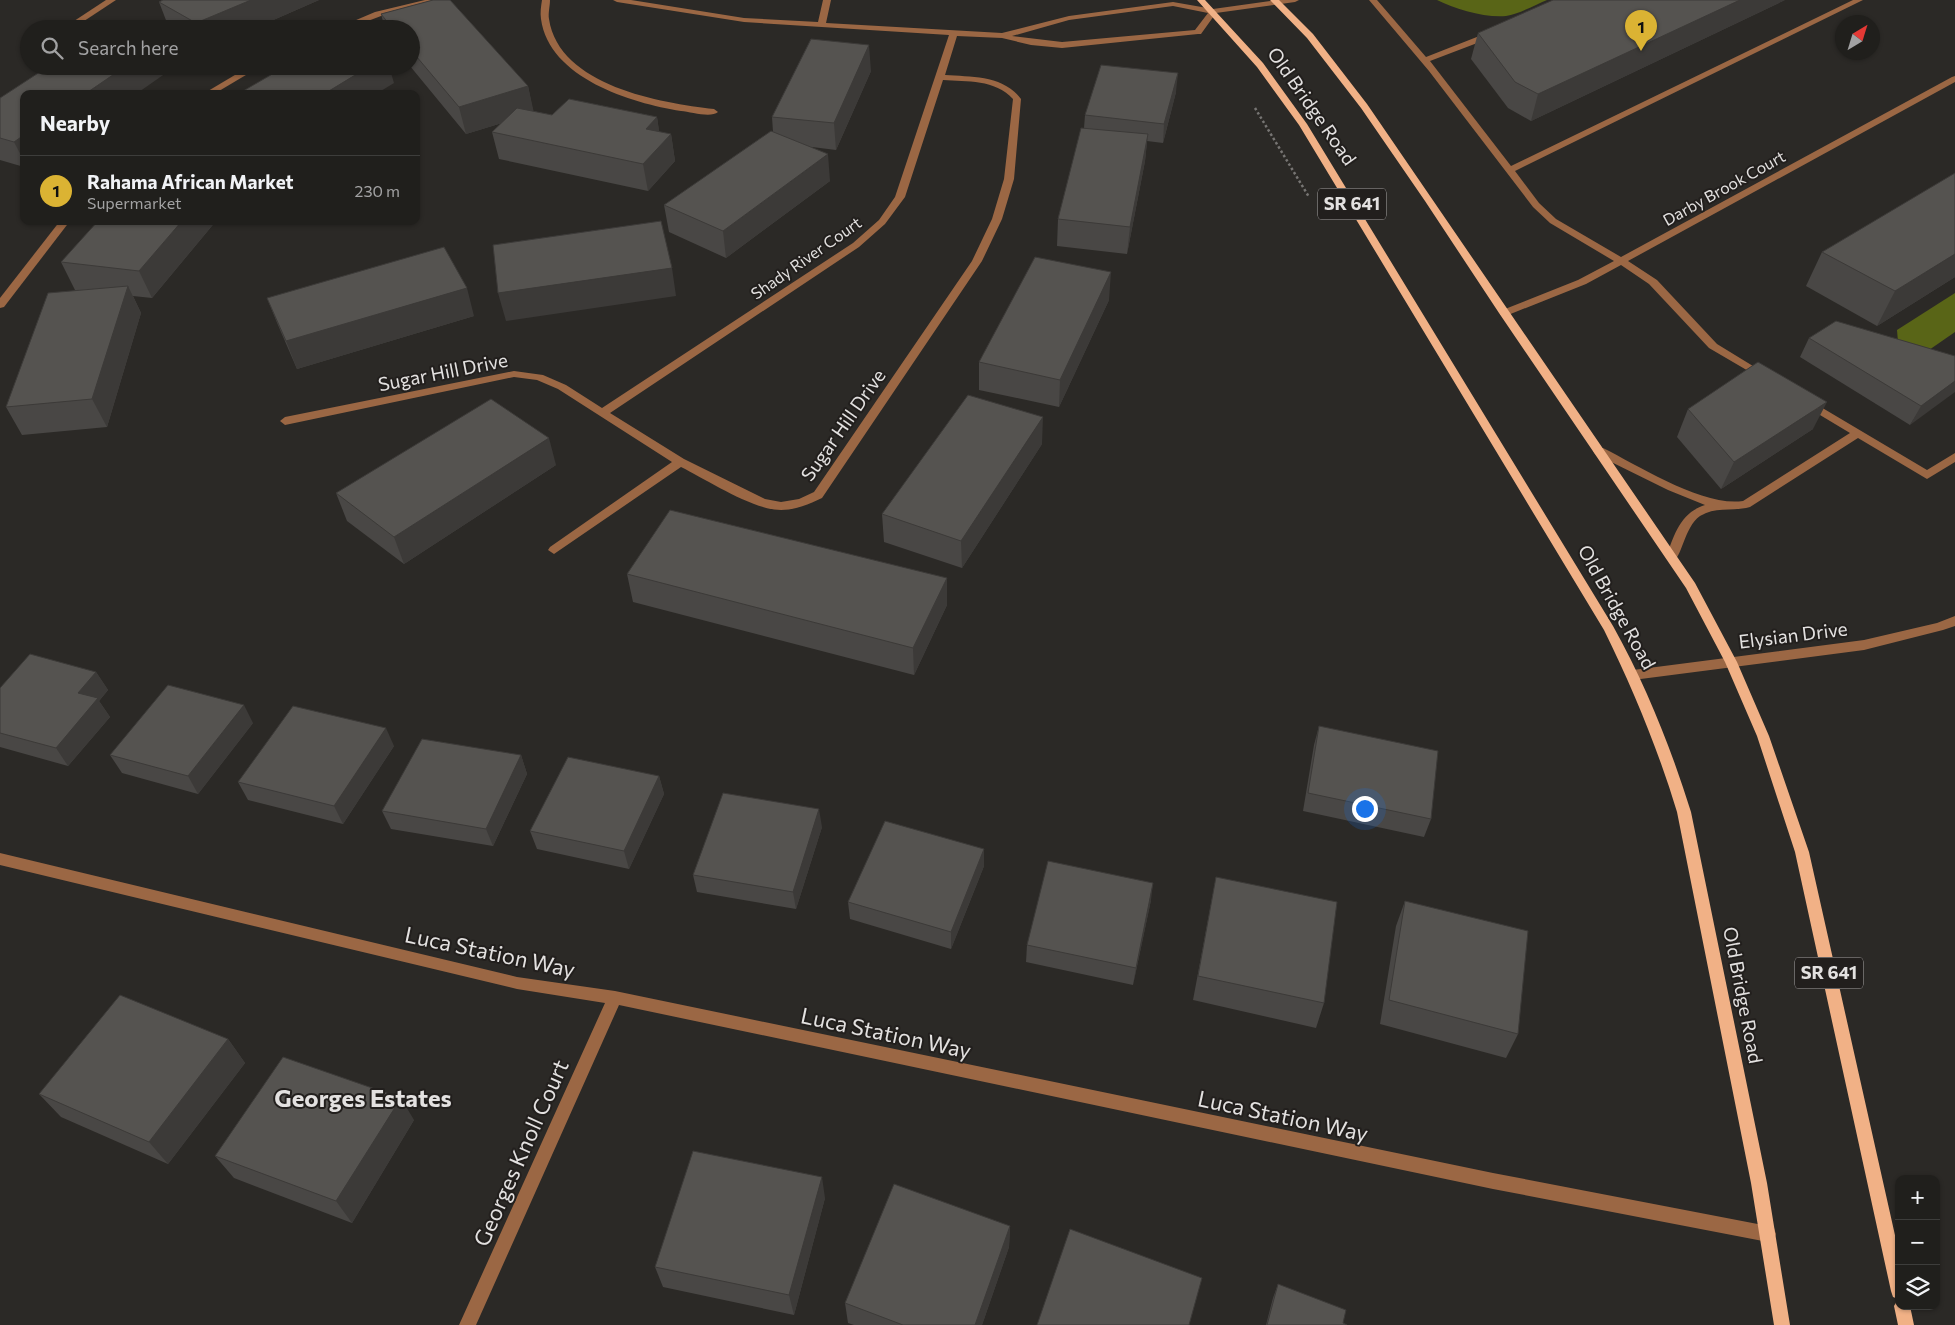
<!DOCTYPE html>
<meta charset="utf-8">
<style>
body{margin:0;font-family:Commissioner,sans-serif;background:#282725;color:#f1f3f6}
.controls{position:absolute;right:15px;bottom:15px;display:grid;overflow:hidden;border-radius:10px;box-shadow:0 1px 4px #0004}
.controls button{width:45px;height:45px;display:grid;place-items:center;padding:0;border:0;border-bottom:1px solid #3d3d3b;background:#201f1c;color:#f1f3f6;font:25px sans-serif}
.compass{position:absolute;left:1835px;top:15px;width:45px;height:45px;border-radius:50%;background:#201f1c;box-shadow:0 1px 4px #0004;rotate:38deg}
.you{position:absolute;left:1364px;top:808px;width:18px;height:18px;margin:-12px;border:4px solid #fff;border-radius:50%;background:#1a73e8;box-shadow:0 0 0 8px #1a73e833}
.badge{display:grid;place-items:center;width:32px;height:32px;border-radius:50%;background:#dbb333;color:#111;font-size:16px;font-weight:700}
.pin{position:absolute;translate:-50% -41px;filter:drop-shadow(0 1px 2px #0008)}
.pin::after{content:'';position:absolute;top:26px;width:18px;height:15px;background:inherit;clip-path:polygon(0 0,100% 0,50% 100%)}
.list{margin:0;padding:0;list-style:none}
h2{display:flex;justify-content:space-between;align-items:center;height:65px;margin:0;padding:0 20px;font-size:21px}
h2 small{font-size:16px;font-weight:400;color:#a2a2a3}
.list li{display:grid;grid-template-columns:32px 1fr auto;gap:15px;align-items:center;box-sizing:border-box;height:70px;padding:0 20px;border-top:1px solid #3d3d3b}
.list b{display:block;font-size:19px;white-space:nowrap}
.list p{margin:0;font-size:16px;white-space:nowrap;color:#a2a2a3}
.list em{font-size:16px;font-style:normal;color:#a2a2a3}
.icon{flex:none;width:28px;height:28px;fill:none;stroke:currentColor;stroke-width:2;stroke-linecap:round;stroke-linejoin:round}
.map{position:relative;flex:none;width:1955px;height:1325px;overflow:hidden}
.search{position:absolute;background:#201f1c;box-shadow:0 1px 4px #0004;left:20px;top:20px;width:400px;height:55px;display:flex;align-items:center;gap:12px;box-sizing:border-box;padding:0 18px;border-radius:28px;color:#a2a2a3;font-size:19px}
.panel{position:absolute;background:#201f1c;box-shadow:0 1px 4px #0004;left:20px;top:90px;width:400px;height:135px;border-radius:10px}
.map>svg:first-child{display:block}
</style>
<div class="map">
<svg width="1955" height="1325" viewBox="0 0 1955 1325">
<rect width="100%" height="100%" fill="#2b2926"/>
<g fill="#596517">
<path d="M1437,0H1547C1535,5 1519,14 1506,16C1485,18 1455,9 1437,0Z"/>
<path d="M1955,293V332L1929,350L1898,342L1897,330Z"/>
</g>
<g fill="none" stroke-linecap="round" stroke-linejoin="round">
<path stroke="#777573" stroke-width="2.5" stroke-dasharray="2.5 2.5" stroke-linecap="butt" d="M1255,108L1309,197"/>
<g fill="#9b6744" fill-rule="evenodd">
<path d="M106,0H116L72,29L65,27Z"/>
<path d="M425,0H439L381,16L347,29H335L375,12Z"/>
<path d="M542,0H550C550,6 548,13 549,19C559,86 661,103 714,109L718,112C711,118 691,112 681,111C631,103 549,78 541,19C540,13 541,6 542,0Z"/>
<path d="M613,0H631L744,18L818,22L823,0H831L826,23L1002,33L1069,16L1173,2L1213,9L1277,0H1299L1295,2L1216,13L1201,34H1198L1062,48L1031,45L1002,38L957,36L945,75C972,77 1003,75 1021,99L1014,179L1002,219L982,261L822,498C809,504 796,510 781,510C753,510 707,480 681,467L554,554L548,550L550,547L672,462L558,389L537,380L514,377L285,425L280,421L285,417L514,371L543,375L566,385L602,408L853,243L879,220L895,197L949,35L744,22L617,2ZM1173,6L1208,13L1195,30L1062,42L1012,36L1069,20ZM943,80C967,82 995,79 1013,99L1004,179L992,219L972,261L814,492L799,499L781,502L765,499L684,459L610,413L859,247L885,224L905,197Z"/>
<path d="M1369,0H1377L1426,57L1487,33H1493V37L1430,61L1511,166L1853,0H1863L1515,171L1539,203L1556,219L1621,257L1952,77L1955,76V82L1628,261L1657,280L1717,344L1766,374L1767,376L1762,379L1709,348L1649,284L1621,265L1586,284L1508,315H1500V311L1578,280L1614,261L1550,223L1533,207L1429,71Z"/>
<path d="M250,66H261L214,94H203Z"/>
<path d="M60,221H70L4,307L0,308V298Z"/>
<path d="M1809,400L1927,470L1955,453V462L1927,479L1858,438L1750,507C1733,512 1716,506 1700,516C1684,527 1682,559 1672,562L1666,558C1674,535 1680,513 1705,505L1668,490L1595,454L1593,451L1595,448H1603C1639,466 1703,507 1743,501L1850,433L1805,406L1804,404L1805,402Z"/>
<path d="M1955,616V626L1943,630L1864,650L1633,680L1629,678L1627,675L1629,672L1633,670L1864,640L1937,623Z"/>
<path d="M0,853L517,977L615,991L1493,1173L1768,1226L1774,1228L1776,1234L1774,1240L1768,1242L1493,1189L619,1005L476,1325H459L605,1003L517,989L0,865Z"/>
</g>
<g fill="#f1b186" fill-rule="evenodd">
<path d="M1197,0H1205L1263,63L1307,124L1613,626C1646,685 1671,748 1691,812L1767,1183L1790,1325H1774L1751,1183L1677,812C1658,749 1633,689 1604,630L1299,125L1257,67Z"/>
<path d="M1270,0H1279L1313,34L1367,104L1695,583L1737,662L1769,736L1809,852L1899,1253V1306H1910L1914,1325H1898L1894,1306L1898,1299L1893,1297L1891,1291L1795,852L1757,736L1725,662L1686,588L1499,313L1425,201L1361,108L1307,38Z"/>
</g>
</g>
<g fill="#494745">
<path d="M163,0H319L253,29H171L169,28L159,2Z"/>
<path d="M433,0H450L528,86L533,111L552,115L569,99L657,117L659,132L671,134L675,161L648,191L499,159L492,132L502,123L466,134L410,66H411V29H385L381,14Z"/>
<path d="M1785,0L1531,121L1508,108L1471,59L1478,33Z"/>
<path d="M871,71L836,150L812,147L830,181L726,258L669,232L664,205L773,132L772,117Z"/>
<path d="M1176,92L1163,143L1147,141L1145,161L1127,254L1057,246L1058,219L1084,128L1085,115Z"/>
<path d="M24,94V167L0,160V98Z"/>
<path d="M216,221L152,298L133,296L141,313L107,427L22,435L6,407L79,290H75L61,262Z"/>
<path d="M1822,252L1955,277L1877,326L1806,286Z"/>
<path d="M267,298L474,316L297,369L278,325Z"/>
<path d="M1109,300L1059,407L979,390V362Z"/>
<path d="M1809,338L1955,356L1910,425L1800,357Z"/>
<path d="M1688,409L1813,429L1721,489L1677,437Z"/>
<path d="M1042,444L962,568L884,542L882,514Z"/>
<path d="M556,465L404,564L347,521L336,493Z"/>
<path d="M627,574L947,578V605L914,675L633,602Z"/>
<path d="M96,672L108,690L99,701L110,717L68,766L0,747V688Z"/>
<path d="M253,723L198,794L122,773L110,755Z"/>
<path d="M1319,726L1431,819L1424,837L1303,811L1314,745Z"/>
<path d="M394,746L343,824L248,800L238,782Z"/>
<path d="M521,755L527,774L493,846L391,829L382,811Z"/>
<path d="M659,776L664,794L629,869L537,849L530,831Z"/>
<path d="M822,827L796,909L697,892L693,875Z"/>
<path d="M984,849V866L951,949L850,919L848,902Z"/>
<path d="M1216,877L1324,1003L1316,1028L1193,1000Z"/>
<path d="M1151,900L1133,985L1026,962L1027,945Z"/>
<path d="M1405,901L1518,1034L1506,1058L1380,1024L1396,926Z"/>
<path d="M228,1039L245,1063L168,1164L61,1117L39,1094Z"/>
<path d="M414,1120L352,1223L234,1178L215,1156Z"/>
<path d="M825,1198L794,1315L663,1287L655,1267Z"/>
<path d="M1010,1226L1009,1247L982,1325H854L848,1323L845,1303Z"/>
<path d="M1278,1284L1343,1323L1347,1325H1266L1273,1298Z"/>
</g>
<g fill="#3c3a38">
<path d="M251,0H319L253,29H198L196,23Z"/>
<path d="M1740,0H1785L1531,121L1538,94Z"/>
<path d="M869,45L871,71L836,150L834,123Z"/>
<path d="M126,66H176L136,94H85Z"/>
<path d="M370,66H389L394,83L376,94H324Z"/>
<path d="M1178,73L1176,92L1163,143L1164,124Z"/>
<path d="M528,86L534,113L466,134L459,107Z"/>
<path d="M657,117L661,143L646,129Z"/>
<path d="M671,134L675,161L648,191L643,164Z"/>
<path d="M1148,134L1145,161L1127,254L1130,227Z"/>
<path d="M24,135V161L14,142Z"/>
<path d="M828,154L830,181L726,258L723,231Z"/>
<path d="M182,221H216L152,298L139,271Z"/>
<path d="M1955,254V277L1877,326L1895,291Z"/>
<path d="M672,268L676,296L506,321L498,293Z"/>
<path d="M1111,272L1109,300L1059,407L1060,380Z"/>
<path d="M128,286L141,313L107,427L92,399Z"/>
<path d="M467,288L474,316L297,369L286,341Z"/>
<path d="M1955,381V392L1910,425L1921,406Z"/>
<path d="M1827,402L1813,429L1721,489L1734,462Z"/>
<path d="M1043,417L1042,444L962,568L961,541Z"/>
<path d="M549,438L556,465L404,564L394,537Z"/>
<path d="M947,578V605L914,675L913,648Z"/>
<path d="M96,672L108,690L99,701L110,717L68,766L56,748L78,693Z"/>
<path d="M244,705L253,723L198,794L188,776Z"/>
<path d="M386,728L394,746L343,824L334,806Z"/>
<path d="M521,755L527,774L493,846L486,829Z"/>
<path d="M659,776L664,794L629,869L624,851Z"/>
<path d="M819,809L822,827L796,909L793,892Z"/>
<path d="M984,849V866L951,949V932Z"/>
<path d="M1153,883L1151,900L1133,985L1136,968Z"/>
<path d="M228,1039L245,1063L168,1164L149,1142Z"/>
<path d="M401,1098L414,1120L352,1223L336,1201Z"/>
<path d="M822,1177L825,1198L794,1315L789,1295Z"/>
<path d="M1010,1226L1009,1247L982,1325H975Z"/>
</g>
<g fill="#555350" stroke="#3c3a38">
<path d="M163,0H251L196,23L159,2Z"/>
<path d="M433,0H450L528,86L459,107L411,50V29H393L381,14Z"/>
<path d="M1553,0H1740L1538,94L1515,82L1478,33Z"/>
<path d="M118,22L144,29H108Z"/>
<path d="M811,39L869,45L834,123L772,117Z"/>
<path d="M1101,65L1178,73L1164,124L1085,115Z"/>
<path d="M49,66H126L85,94H24V135L14,142L0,138V98Z"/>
<path d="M286,66H370L324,94H238Z"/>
<path d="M569,99L657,117L646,129L671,134L643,164L492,132L517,108L552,115Z"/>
<path d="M1081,128L1148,134L1130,227L1058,219Z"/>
<path d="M771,131L828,154L723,231L664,205Z"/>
<path d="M1955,173V254L1895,291L1822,252Z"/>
<path d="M98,221H182L139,271L61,262Z"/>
<path d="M661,221L672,268L498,293L493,245Z"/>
<path d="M444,247L467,288L286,341L267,298Z"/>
<path d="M1035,257L1111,272L1060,380L979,362Z"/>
<path d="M128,286L92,399L6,407L48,293Z"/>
<path d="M1836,321L1955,356V381L1921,406L1809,338Z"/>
<path d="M1758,362L1827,402L1734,462L1688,409Z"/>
<path d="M968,395L1043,417L961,541L882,514Z"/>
<path d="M491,399L549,438L394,537L336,493Z"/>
<path d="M670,510L947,578L913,648L627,574Z"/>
<path d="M30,654L96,672L78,693L98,698L56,748L0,733V688Z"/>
<path d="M168,685L244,705L188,776L110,755Z"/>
<path d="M293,706L386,728L334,806L238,782Z"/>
<path d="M1319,726L1438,751L1431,819L1308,793Z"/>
<path d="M422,739L521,755L486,829L382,811Z"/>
<path d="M568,757L659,776L624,851L530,831Z"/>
<path d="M723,793L819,809L793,892L693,875Z"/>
<path d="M885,821L984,849L951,932L848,902Z"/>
<path d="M1048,861L1153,883L1136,968L1027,945Z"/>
<path d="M1216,877L1337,902L1324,1003L1198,976Z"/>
<path d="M1405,901L1528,931L1518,1034L1389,1000Z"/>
<path d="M120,995L228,1039L149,1142L39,1094Z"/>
<path d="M283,1057L401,1098L336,1201L215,1156Z"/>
<path d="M693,1151L822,1177L789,1295L655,1267Z"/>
<path d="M894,1184L1010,1226L975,1325H903L845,1303Z"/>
<path d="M1070,1229L1202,1278L1189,1325H1037Z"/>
<path d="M1278,1284L1346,1310L1343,1323L1347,1325H1267Z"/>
</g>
<g text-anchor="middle" stroke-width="4" stroke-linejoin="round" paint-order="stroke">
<g font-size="16" fill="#e3e1e0" stroke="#221f1d">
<text transform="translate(1724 188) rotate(-29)" y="6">Darby Brook Court</text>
<text transform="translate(806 258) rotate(-35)" y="6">Shady River Court</text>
</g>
<g fill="#221f1d" stroke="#a9a7a6" stroke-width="1">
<rect x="1318" y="188.5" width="68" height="31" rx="4"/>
<rect x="1795" y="957.5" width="68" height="31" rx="4"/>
</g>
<g font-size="18" font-weight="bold" fill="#e3e1e0">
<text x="1352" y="210">SR 641</text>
<text x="1829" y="979">SR 641</text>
</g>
<g font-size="19" fill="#e3e1e0" stroke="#221f1d">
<text transform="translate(1312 106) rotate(55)" y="7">Old Bridge Road</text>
<text transform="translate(443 372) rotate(-11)" y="7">Sugar Hill Drive</text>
<text transform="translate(843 425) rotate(-55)" y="7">Sugar Hill Drive</text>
<text transform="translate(1617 607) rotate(61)" y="7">Old Bridge Road</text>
<text transform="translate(1793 635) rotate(-7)" y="7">Elysian Drive</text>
<text transform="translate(1743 995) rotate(79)" y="7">Old Bridge Road</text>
</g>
<g font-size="22" fill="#e3e1e0" stroke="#221f1d">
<text transform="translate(490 952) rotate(12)" y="8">Luca Station Way</text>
<text transform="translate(886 1033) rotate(12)" y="8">Luca Station Way</text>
<text transform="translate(1283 1116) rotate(12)" y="8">Luca Station Way</text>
<text transform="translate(521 1153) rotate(-66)" y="8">Georges Knoll Court</text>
</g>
<g font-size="24" font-weight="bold" fill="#e3e1e0" stroke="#221f1d">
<text x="363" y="1107">Georges Estates</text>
</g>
</g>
</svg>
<div class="controls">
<button>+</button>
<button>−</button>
<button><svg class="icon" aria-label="layers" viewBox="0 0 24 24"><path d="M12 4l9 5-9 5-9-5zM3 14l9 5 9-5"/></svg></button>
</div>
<svg class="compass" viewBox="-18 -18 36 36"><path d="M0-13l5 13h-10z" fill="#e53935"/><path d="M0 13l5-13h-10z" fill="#a2a2a3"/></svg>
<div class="you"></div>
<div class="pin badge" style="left:1641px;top:51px">1</div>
<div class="search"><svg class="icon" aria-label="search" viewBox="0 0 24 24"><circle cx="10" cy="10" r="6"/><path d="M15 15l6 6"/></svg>Search here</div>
<section class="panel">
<h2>Nearby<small></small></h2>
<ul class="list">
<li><span class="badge">1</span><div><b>Rahama African Market</b><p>Supermarket</p></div><em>230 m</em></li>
</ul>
</section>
</div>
